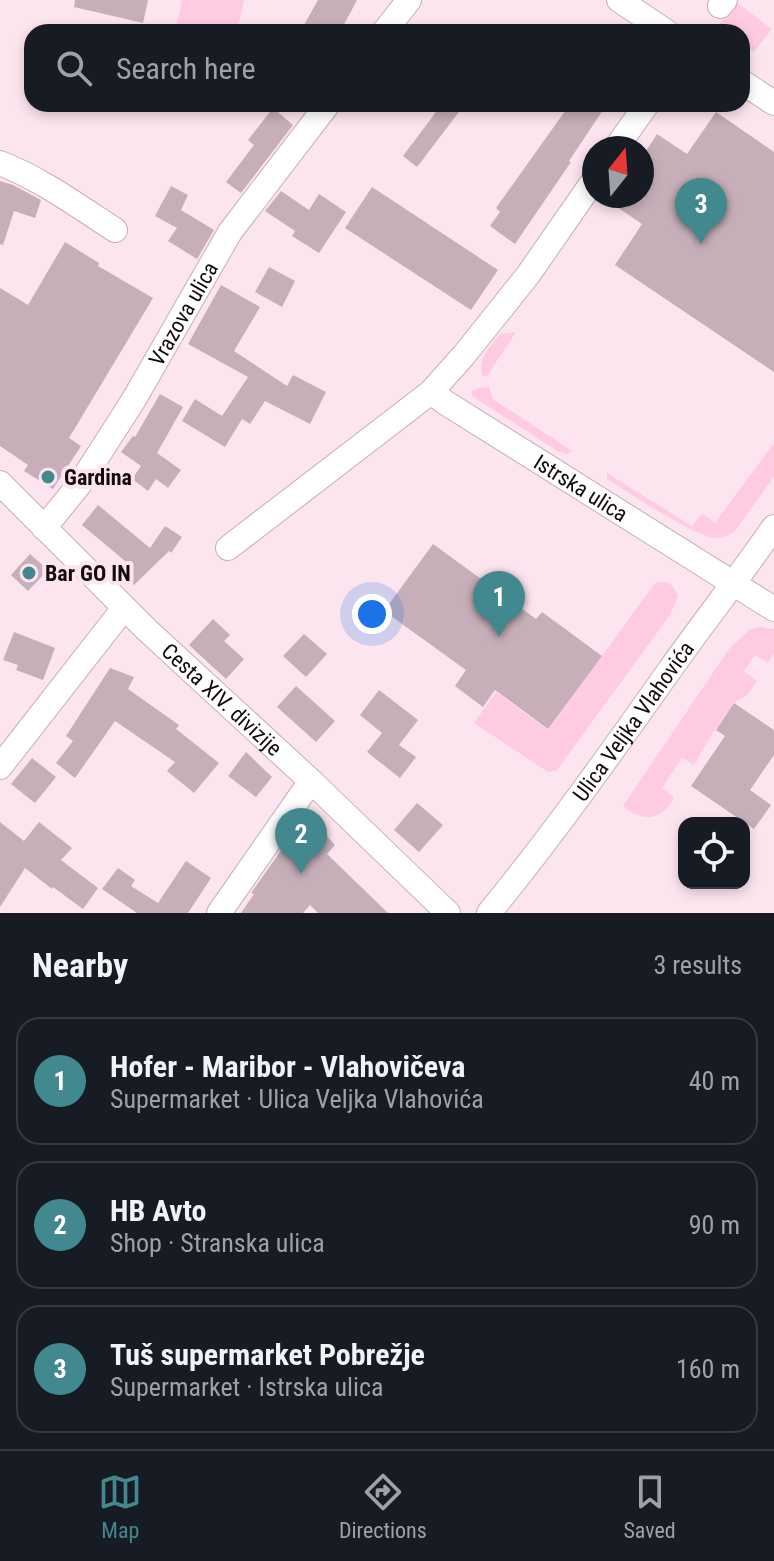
<!DOCTYPE html>
<meta charset="utf-8">
<style>
body{margin:0;font-family:"Roboto Condensed",sans-serif;background:#242831;color:#f1f3f6}
.controls{position:absolute;right:24px;bottom:24px;display:grid;overflow:hidden;border-radius:16px;box-shadow:0 4px 12px #0003}
.controls button{width:72px;height:72px;display:grid;place-items:center;padding:0;border:0;border-bottom:2px solid #363941;background:#171b24;color:#f1f3f6;font:40px sans-serif}
.compass{position:absolute;left:582px;top:136px;width:72px;height:72px;border-radius:50%;background:#171b24;box-shadow:0 4px 12px #0003;rotate:17deg}
.you{position:absolute;left:372px;top:614px;width:28px;height:28px;margin:-20px;border:6px solid #fff;border-radius:50%;background:#1a73e8;box-shadow:0 0 0 12px #1a73e833}
.badge{display:grid;place-items:center;width:52px;height:52px;border-radius:50%;background:#41898f;color:#fff;font-size:26px;font-weight:700}
.pin{position:absolute;translate:-50% -66px;filter:drop-shadow(0 2px 4px #0008)}
.pin::after{content:'';position:absolute;top:42px;width:28px;height:24px;background:inherit;clip-path:polygon(0 0,100% 0,50% 100%)}
.list{margin:0;padding:0;list-style:none}
h2{display:flex;justify-content:space-between;align-items:center;height:104px;margin:0;padding:0 32px;font-size:34px}
h2 small{font-size:26px;font-weight:400;color:#9ea1a6}
.list li{display:grid;grid-template-columns:52px 1fr auto;gap:24px;align-items:center;box-sizing:border-box;height:128px;margin:0 16px 16px;padding:0 16px;border:2px solid #363941;border-radius:24px}
.list b{display:block;font-size:30px;white-space:nowrap}
.list p{margin:0;font-size:26px;white-space:nowrap;color:#9ea1a6}
.list em{font-size:26px;font-style:normal;color:#9ea1a6}
.icon{flex:none;width:44px;height:44px;fill:none;stroke:currentColor;stroke-width:2;stroke-linecap:round;stroke-linejoin:round}
.map{position:relative;flex:none;width:774px;height:913px;overflow:hidden}
.search{position:absolute;background:#171b24;box-shadow:0 4px 12px #0003;left:24px;right:24px;top:24px;height:88px;display:flex;align-items:center;gap:20px;box-sizing:border-box;padding:0 28px;border-radius:24px;color:#9ea1a6;font-size:30px}
.sheet{height:536px;background:#171b24}
nav{display:flex;justify-content:space-around;align-items:center;box-sizing:border-box;height:112px;border-top:2px solid #363941;background:#171b24;font-size:22px;color:#9ea1a6}
nav a{display:grid;justify-items:center;gap:4px}
nav .on{color:#41898f}
.map>svg:first-child{display:block}
</style>
<div class="map">
<svg width="774" height="913" viewBox="0 0 774 913">
<rect width="100%" height="100%" fill="#fde5ef"/>
<g fill="#ffcbe0">
<path d="M182,0H244L237,32H175Z"/>
<path d="M736,2L772,29L754,52L742,44V32H725L717,27Z"/>
<path d="M516,332L487,376L483,377C476,360 490,347 500,334Z"/>
<path d="M489,387L493,399L572,451L568,454L559,452L472,396V391L479,388Z"/>
<path d="M774,443V477L734,532C729,535 722,538 716,538C696,538 628,492 607,479V473L692,526L702,513L715,523Z"/>
<path d="M666,582L673,586L678,596L670,615L557,770L548,772L474,723L496,692L548,730L655,583Z"/>
<path d="M761,627L774,629V654L768,663L755,655L744,671L757,681L747,695L734,703L712,734L694,765L682,758L662,788L674,797C663,821 642,823 623,806L729,649L750,629Z"/>
</g>
<g fill="#c6afb8">
<path d="M75,0H148L143,23L74,7Z"/>
<path d="M318,0H357L340,32H300Z"/>
<path d="M442,104H465L417,167L403,156Z"/>
<path d="M570,104H607L569,161L571,162L515,244L490,226L500,212L496,208Z"/>
<path d="M273,108L293,125L241,193L226,182L254,145L248,140Z"/>
<path d="M716,112L774,152V372L615,265L642,224L601,196H642V157L657,134L687,154Z"/>
<path d="M0,181L13,185L41,200L35,218L14,211L3,245L0,244Z"/>
<path d="M171,186L188,195L181,210L214,230L197,259L168,241L177,228L155,216Z"/>
<path d="M372,187L498,270L471,310L345,228Z"/>
<path d="M281,191L309,210L319,194L346,212L319,253L292,236L295,231L265,211Z"/>
<path d="M65,242L99,263L98,266L153,298L69,438L81,446L53,489L24,471L28,465L0,446V288L28,305Z"/>
<path d="M269,267L295,281L282,307L255,292Z"/>
<path d="M221,285L260,307L234,351L287,386L293,375L326,392L310,424L265,401L250,424L242,419L225,447L182,421L195,399L222,416L248,377L188,344Z"/>
<path d="M160,394L183,407L157,453L181,470L168,488L156,479L148,491L132,479L141,466L121,452L133,436L135,437Z"/>
<path d="M98,505L150,548L165,526L182,537L171,553L169,551L134,585L128,580L132,574L122,564L125,561L82,525Z"/>
<path d="M433,544L536,619L542,612L602,656L548,729L495,690L483,707L455,686L466,670L384,611Z"/>
<path d="M30,554L48,570L28,591L11,575Z"/>
<path d="M213,619L230,635L224,641L244,659L226,679L189,645Z"/>
<path d="M14,632L55,648L43,680L16,670L18,665L3,660Z"/>
<path d="M304,634L327,654L306,677L283,656Z"/>
<path d="M110,668L134,677L128,689L179,725L176,729L219,763L194,793L167,771L175,762L115,721L75,778L56,763L73,741L66,736Z"/>
<path d="M296,686L335,721L316,742L277,707Z"/>
<path d="M379,690L418,720L399,745L416,757L400,778L367,752L382,733L360,715Z"/>
<path d="M734,703L774,730V755L750,790L771,805L754,829L691,786L725,736L716,730Z"/>
<path d="M246,752L272,777L256,797L228,776Z"/>
<path d="M32,758L56,777L35,803L11,784Z"/>
<path d="M417,803L443,825L419,852L394,830Z"/>
<path d="M0,822L24,841L39,822L72,848L61,860L98,888L83,909L53,887L52,889L25,868L0,907Z"/>
<path d="M303,824L320,829L335,845L327,854L388,913H318L310,905L303,913H241L254,894L251,893L299,825Z"/>
<path d="M186,861L211,878L188,913H137L102,889L118,868L135,880L131,886L158,903Z"/>
</g>
<g fill="none" stroke-linecap="round" stroke-linejoin="round">
<defs>
<g id="minor">
<path d="M619,0L667,32"/>
<path d="M720,6L725,0"/>
<path d="M384,32L409,0"/>
<path d="M742,82L774,103"/>
<path d="M616,148L647,104"/>
<path d="M0,163C41,179 78,206 115,230"/>
<path id="s1" d="M431,392L446,403L774,609"/>
<path id="s2" d="M0,483L147,630L311,781L448,913"/>
<path id="s3" d="M44,528L79,485L133,401L230,232L328,104"/>
<path d="M228,548L431,392L464,355L528,275L594,180"/>
<path d="M0,767L124,608"/>
<path d="M219,913L311,781"/>
<path id="s4" d="M489,913C552,836 611,753 669,671C703,623 740,576 774,527"/>
</g>
</defs>
<use href="#minor" stroke="#c4aeb6" stroke-width="26"/>
<use href="#minor" stroke="#fff" stroke-width="24"/>
</g>
<g fill="#41898f" stroke="#fde5ef" stroke-width="3">
<circle cx="48" cy="477" r="8"/>
<circle cx="29" cy="573" r="8"/>
</g>
<g text-anchor="middle" stroke-width="8" stroke-linejoin="round" paint-order="stroke">
<g font-size="22" fill="#130b0f" stroke="#fde5ef">
<text dy="8" stroke="none"><textPath href="#s3" startOffset="256">Vrazova ulica</textPath></text>
<text dy="8" stroke="none"><textPath href="#s1" startOffset="178">Istrska ulica</textPath></text>
<text dy="8" stroke="none"><textPath href="#s2" startOffset="310">Cesta XIV. divizije</textPath></text>
<text dy="8" stroke="none"><textPath href="#s4" startOffset="240">Ulica Veljka Vlahovića</textPath></text>
</g>
<g font-size="22" font-weight="bold" fill="#130b0f" stroke="#fde5ef" text-anchor="start">
<text x="64" y="485">Gardina</text>
<text x="45" y="581">Bar GO IN</text>
</g>
</g>
</svg>
<div class="controls">
<button><svg class="icon" aria-label="locate" viewBox="0 0 24 24"><circle cx="12" cy="12" r="6"/><path d="M12 2v4M12 18v4M2 12h4M18 12h4"/></svg></button>
</div>
<svg class="compass" viewBox="-18 -18 36 36"><path d="M0-13l5 13h-10z" fill="#e53935"/><path d="M0 13l5-13h-10z" fill="#9ea1a6"/></svg>
<div class="you"></div>
<div class="pin badge" style="left:499px;top:637px">1</div>
<div class="pin badge" style="left:301px;top:874px">2</div>
<div class="pin badge" style="left:701px;top:244px">3</div>
<div class="search"><svg class="icon" aria-label="search" viewBox="0 0 24 24"><circle cx="10" cy="10" r="6"/><path d="M15 15l6 6"/></svg>Search here</div>
</div>
<section class="sheet">
<h2>Nearby<small>3 results</small></h2>
<ul class="list">
<li><span class="badge">1</span><div><b>Hofer - Maribor - Vlahovičeva</b><p>Supermarket · Ulica Veljka Vlahovića</p></div><em>40 m</em></li>
<li><span class="badge">2</span><div><b>HB Avto</b><p>Shop · Stranska ulica</p></div><em>90 m</em></li>
<li><span class="badge">3</span><div><b>Tuš supermarket Pobrežje</b><p>Supermarket · Istrska ulica</p></div><em>160 m</em></li>
</ul>
</section>
<nav>
<a class="on"><svg class="icon" aria-label="map" viewBox="0 0 24 24"><path d="M3 6l6-2 6 2 6-2v14l-6 2-6-2-6 2zM9 4v14M15 6v14"/></svg>Map</a>
<a><svg class="icon" aria-label="directions" viewBox="0 0 24 24"><path d="M12 3l9 9-9 9-9-9zM9 14v-3h6M13 9l2 2-2 2"/></svg>Directions</a>
<a><svg class="icon" aria-label="saved" viewBox="0 0 24 24"><path d="M7 4h10v16l-5-4-5 4z"/></svg>Saved</a>
</nav>
